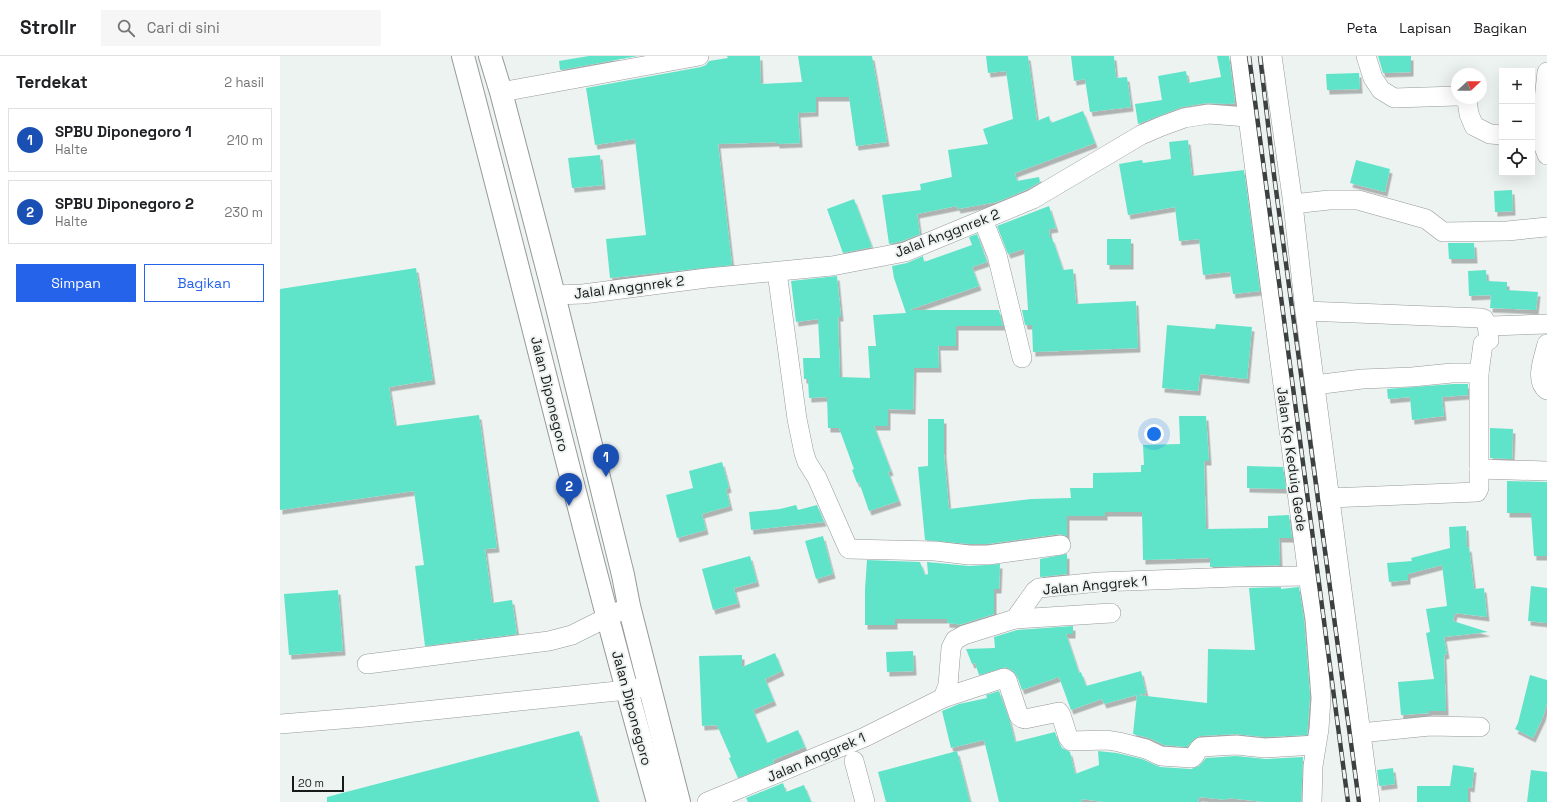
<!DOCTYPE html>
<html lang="id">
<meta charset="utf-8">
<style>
body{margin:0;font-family:"Space Grotesk",sans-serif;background:#f6f6f6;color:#202124}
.controls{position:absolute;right:12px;top:12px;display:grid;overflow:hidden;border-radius:0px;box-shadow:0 4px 16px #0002}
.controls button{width:36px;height:36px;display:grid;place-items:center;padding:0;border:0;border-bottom:1px solid #e0e0e0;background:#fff;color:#202124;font:20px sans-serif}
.compass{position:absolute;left:1171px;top:12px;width:36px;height:36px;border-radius:50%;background:#fff;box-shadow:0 4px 16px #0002;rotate:68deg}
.scale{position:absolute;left:12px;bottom:10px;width:52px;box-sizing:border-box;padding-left:4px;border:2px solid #181a1a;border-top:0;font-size:11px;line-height:14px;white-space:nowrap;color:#181a1a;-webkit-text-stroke:3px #edf3f1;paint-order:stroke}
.you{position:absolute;left:874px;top:378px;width:14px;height:14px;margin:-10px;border:3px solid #fff;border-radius:50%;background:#1a73e8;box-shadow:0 0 0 6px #1a73e833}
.badge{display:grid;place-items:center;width:26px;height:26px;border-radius:50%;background:#2563eb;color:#fff;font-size:13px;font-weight:700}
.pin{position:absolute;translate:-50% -33px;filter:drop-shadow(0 1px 2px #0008)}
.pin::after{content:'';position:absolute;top:21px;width:14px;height:12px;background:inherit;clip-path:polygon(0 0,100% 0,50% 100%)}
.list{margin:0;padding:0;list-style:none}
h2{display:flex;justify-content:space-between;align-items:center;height:52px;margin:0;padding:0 16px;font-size:17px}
h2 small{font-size:13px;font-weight:400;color:#757577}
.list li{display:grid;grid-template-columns:26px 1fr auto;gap:12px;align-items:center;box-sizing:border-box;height:64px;margin:0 8px 8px;padding:0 8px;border:1px solid #e0e0e0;border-radius:0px}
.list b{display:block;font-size:15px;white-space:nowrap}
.list p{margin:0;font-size:13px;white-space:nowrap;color:#757577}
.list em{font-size:13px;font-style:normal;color:#757577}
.actions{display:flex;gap:8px;padding:12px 16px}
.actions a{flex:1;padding:9px 0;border:1px solid #2563eb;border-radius:0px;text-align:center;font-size:14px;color:#2563eb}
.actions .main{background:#2563eb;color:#fff}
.icon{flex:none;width:22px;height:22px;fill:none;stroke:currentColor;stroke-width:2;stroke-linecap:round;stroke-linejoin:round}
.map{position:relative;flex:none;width:1267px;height:746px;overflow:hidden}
header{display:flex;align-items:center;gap:24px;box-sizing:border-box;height:56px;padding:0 20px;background:#fff;border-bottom:1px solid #e0e0e0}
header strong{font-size:19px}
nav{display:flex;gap:22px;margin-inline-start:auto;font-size:14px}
.search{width:280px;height:36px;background:#f6f6f6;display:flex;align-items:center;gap:10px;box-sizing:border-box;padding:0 14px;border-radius:0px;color:#757577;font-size:15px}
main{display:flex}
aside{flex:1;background:#fff}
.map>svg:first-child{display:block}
</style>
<header>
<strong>Strollr</strong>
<div class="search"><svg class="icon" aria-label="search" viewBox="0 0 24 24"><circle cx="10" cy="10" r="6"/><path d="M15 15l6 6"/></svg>Cari di sini</div>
<nav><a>Peta</a><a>Lapisan</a><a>Bagikan</a></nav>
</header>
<main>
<aside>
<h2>Terdekat<small>2 hasil</small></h2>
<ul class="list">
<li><span class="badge" style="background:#1a4fb4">1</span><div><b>SPBU Diponegoro 1</b><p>Halte</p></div><em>210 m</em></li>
<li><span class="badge" style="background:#1a4fb4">2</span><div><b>SPBU Diponegoro 2</b><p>Halte</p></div><em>230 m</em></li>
</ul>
<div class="actions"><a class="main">Simpan</a><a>Bagikan</a></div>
</aside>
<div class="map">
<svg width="1267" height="746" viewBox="0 0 1267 746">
<defs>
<filter id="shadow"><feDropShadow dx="2.5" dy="4.5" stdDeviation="0" flood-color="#0004"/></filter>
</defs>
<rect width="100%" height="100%" fill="#edf3f1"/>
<g fill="#60e4c9" filter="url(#shadow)">
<path d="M309,0H358L280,14L279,5Z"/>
<path d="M447,0H480L481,28L522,26L518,0H592L607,86L576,90L569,41H536V56L518,57L520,87L497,88V86L438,88L452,209L330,222L326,183L366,179L355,83L315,89L306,32L421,11L426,9L429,5L448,2Z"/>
<path d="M706,0H748L757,65L769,60L771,67L803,55L815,87L735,117L737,125L759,121L760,126L748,133L717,146L678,153L677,150L637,158L640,178L622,185L609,188L602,139L641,134L640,128L672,121L668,94L708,88L703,73L733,63L726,15L708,17Z"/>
<path d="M791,0H834L836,22L847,21L851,51L810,56L805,23L794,25Z"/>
<path d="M937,0H949L955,47L948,48L927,47L902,51L858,68L855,48L882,44L878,20L906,15L908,27L941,21Z"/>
<path d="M1098,0H1131V16L1103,17Z"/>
<path d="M1079,17L1080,33L1047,34L1046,18Z"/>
<path d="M908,84L912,120L964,114L980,235L953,238L950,216L923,219L919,183L899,185L895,151L848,159L839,108L862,104L863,107L891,103L889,86Z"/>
<path d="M320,99L323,129L292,132L288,102Z"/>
<path d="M1076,104L1110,113L1105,136L1070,127Z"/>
<path d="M1232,134L1233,155L1215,156L1214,135Z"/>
<path d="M574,143L592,191L563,197L547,153Z"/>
<path d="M769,150L776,172L769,173L770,182H772L783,214L793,213L796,248L856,245L858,292L753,296L752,269H745L742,254H748L744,193L728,198L717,170Z"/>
<path d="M697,178L707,206L692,211L699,230L629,254H719L723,270H676V290H658L659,312H634L633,354L608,353V370H594L611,415L608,416L619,445L589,455L579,426L577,427L572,414L574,413L559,372H548L547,341L529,342L528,323H524L523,302H540L538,263L516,266L511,225L557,220L561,261H558L560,321L590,322L588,290H596L593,259L626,257L614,222L612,210L627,207L643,200L644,206L692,189L689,181Z"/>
<rect x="827" y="183" width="24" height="26"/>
<path d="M1168,187H1194L1195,203H1169Z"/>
<path d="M136,212L153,324L109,331L115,370L199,359L217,492L205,493L212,547L232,544L237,578L145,590L135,510L144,509L134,435L0,454V233Z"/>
<path d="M1206,214L1207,225L1227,226V234L1258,236L1256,254L1210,252L1211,239L1189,240L1188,215Z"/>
<path d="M936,268L972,271L967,323L920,318L918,335L882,332L887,269L935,273Z"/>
<path d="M1173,328H1188V339L1162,341L1164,360L1132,364L1130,341L1108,343L1107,333Z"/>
<path d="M899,360H926L929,405H924L926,473L988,472V460L1009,459L1012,482H999L1000,509L930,511V502L863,504L862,456H825V460H787V480L780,478L707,488H690L645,484L638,411L648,410V363H664V398L669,453L751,443L791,442L790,432H813V417L861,416V409H864L863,389L900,388Z"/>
<path d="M1210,372L1233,373L1232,403L1210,402Z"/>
<path d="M442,406L449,432L446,433L450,450L422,458L426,474L397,482L386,439L413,432L409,415Z"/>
<path d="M967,410L1003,411L1006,433L967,432Z"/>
<path d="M1227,425L1267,426V500H1254L1251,457H1227Z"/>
<path d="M516,449L518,454L537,449L544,466L471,474L469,456L500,453Z"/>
<path d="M1186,470L1187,492L1189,491L1194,533L1204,532L1207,561L1175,557L1173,565L1208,576L1164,581L1167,598L1164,599L1166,655H1149V657L1121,659L1118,626L1154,623L1146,577L1150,576L1146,553L1167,550L1162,509L1128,518V524L1109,526L1107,507L1132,505L1131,502L1170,492L1169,471Z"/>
<path d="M543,480L553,518L536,523L525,485Z"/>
<path d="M787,498V518L760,521V503Z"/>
<path d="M470,500L477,526L454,532L458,547L433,554L422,513Z"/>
<path d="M587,504L640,506L645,519L648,518L647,506L689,510L720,508L719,533H714V558L679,569L677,568L667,567V563H615V569H585V533Z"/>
<path d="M1251,530L1267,532V567L1248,565Z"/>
<path d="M1001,531V533L1019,531L1024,564L1030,640L1027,679L985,681L955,678L920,680L914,683L907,691L884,689L869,682L853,678L857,639L824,648L822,643L791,654L779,621L742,634L737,620L733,615L726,611L699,619L695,607L692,608L686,593L715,592L714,581L737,574L793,570V578H786L799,617L801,616L806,630L861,615L866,637L858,639L927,647L928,593L975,594L969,532Z"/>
<path d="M58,534L63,595L9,599L4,538Z"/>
<path d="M633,595L634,615L607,616L606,596Z"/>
<path d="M495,597L502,615L485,623L494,645L473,654L487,687L518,674L525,691L493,704L494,707L458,722L449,702L451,701L437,669L422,670L419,600L462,599V611Z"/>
<path d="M1250,619L1267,624V647L1263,661L1253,682L1235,673L1238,667Z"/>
<path d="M719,635L730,666L735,686L775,676L778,685L782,692L790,696L795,718L819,709L818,695L837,697L862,703L880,711L911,713L919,710L926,702L956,700L986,703L1023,701L1021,746H985L947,742V744L919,741L918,746H825L801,743L802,746H719L704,684L671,692L662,655L679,648L707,642L706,639Z"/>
<path d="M299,675L318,746H47V741Z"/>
<path d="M677,695L690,746H606L598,716Z"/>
<path d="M1173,709L1194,712L1192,732L1188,731V746H1137V730H1170Z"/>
<path d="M1113,712L1115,728L1099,730L1097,714Z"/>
<path d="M1251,714L1267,716V746H1247Z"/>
<path d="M503,727L506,736L524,729L531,746H468L466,742Z"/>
</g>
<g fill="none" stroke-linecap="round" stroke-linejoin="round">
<defs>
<g id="street">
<path d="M960,0L1028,520L1035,563L1041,642L1039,673L1033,710L1032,746"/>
<path d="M992,0L1013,148L1025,255L1090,746"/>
<path d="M1086,0L1093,22L1101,34L1114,42L1177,40"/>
<path d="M1267,16L1260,80L1267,99"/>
<path d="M221,36L419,0"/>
<path d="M1183,42L1187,45L1189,58L1194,70L1210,78L1222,79"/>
<path d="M1013,148L1049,144H1078L1146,163L1163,176L1227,175L1267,171"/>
<path d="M703,164L717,199L742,302"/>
<path d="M497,216L517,363L524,397L527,406L537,422L568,492L569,493L655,495L689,499H708L781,489"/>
<path d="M274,239L303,238L427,222L552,210L625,196L753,143L861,79L882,70L904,62L929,58L967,61"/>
<path d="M1025,255L1201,262L1204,263L1207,269L1211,270L1267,268"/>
<path d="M1267,288C1264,301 1254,325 1267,334"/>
<path d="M1035,329L1082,323L1132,321L1172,317H1199"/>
<path d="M1199,413L1267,415"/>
<path d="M1049,442L1197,436L1199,432V317L1203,288L1209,284L1207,269"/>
<path d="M735,563L831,557"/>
<path d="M87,608L269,585L292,579L340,555"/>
<path d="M663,642L724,622L727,624L739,660L742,662L745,663L779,656L781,659L788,681L791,685L827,684L839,686L866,693L881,700L912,702C916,699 917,694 921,691L956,689L985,692L1036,689"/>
<path d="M0,668L86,661L347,634L370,630"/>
<path d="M1080,677L1150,670L1200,671"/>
<path d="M574,705L585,746"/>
<path d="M427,746L585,681L663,642L668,629L671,592L675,584L684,579L735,563L755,535L759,532L819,526L956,521L1028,520"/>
</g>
<g id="highway">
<path d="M183,0C249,248 308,499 378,746"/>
<path d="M210,0L221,36L274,239L343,519L349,550L399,746"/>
</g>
</defs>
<use href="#street" stroke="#959a99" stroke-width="20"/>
<use href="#highway" stroke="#959a99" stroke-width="24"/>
<use href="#street" stroke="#fff" stroke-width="19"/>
<use href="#highway" stroke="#fff" stroke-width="22"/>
<defs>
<g id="rail">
<path d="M969,0L1068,746"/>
<path d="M980,0L994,119L1079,746"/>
</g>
</defs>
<use href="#rail" stroke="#3d4040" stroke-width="4.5"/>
<use href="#rail" stroke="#edf3f1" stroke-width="3" stroke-dasharray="9" stroke-linecap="butt"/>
</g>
<g text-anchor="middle" stroke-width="4" stroke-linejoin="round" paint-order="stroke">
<g font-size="14" fill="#181a1a" stroke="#edf3f1">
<text transform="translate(667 177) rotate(-21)" y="5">Jalal Anggnrek 2</text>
<text transform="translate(349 231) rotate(-7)" y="5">Jalal Anggnrek 2</text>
<text transform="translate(270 338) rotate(76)" y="5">Jalan Diponegoro</text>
<text transform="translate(1012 403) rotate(82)" y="5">Jalan Kp Keduig Gede</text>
<text transform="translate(815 529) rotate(-5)" y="5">Jalan Anggrek 1</text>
<text transform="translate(352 652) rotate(75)" y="5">Jalan Diponegoro</text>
<text transform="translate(536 701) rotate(-23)" y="5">Jalan Anggrek 1</text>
</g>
</g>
</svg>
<div class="controls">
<button>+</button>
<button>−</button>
<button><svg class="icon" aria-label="locate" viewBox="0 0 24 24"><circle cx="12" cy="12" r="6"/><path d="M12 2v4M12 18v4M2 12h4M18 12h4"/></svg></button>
</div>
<svg class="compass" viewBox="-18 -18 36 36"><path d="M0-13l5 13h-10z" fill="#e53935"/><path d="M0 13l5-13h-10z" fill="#757577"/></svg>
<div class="scale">20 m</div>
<div class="you"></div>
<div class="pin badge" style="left:326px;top:421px;background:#1a4fb4">1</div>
<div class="pin badge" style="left:289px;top:450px;background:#1a4fb4">2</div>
</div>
</main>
